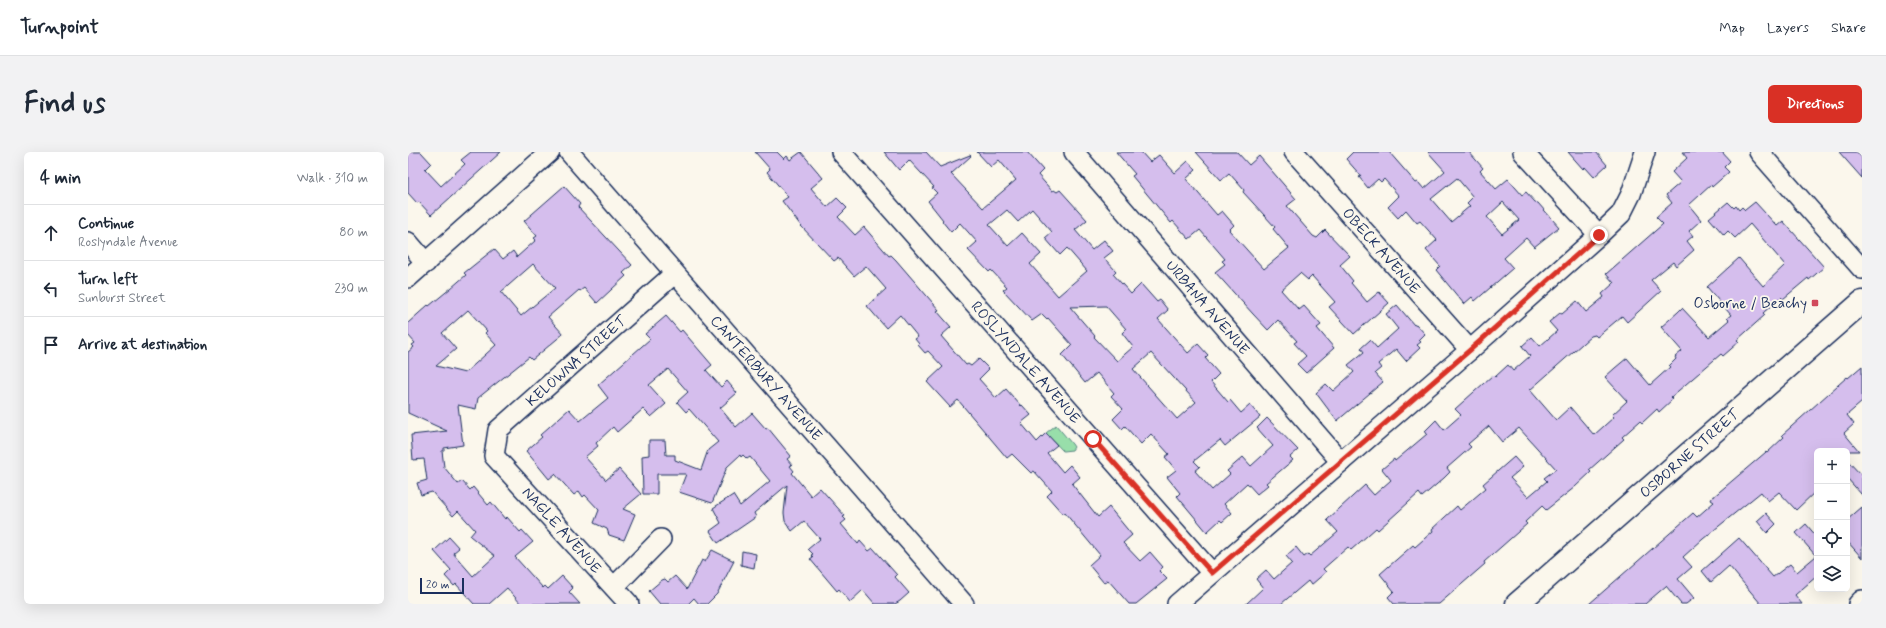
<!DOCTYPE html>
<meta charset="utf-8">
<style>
body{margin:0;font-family:Mynerve,sans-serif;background:#f2f2f3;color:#1f2937}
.controls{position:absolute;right:12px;bottom:12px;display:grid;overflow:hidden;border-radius:6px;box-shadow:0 4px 16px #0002}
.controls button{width:36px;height:36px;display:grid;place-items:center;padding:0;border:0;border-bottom:1px solid #e0e1e3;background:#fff;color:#1f2937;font:20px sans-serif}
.scale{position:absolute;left:12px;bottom:10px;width:44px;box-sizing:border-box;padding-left:4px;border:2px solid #1b2f5e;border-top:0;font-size:11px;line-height:14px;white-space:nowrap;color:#1b2f5e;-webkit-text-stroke:3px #fbf7ec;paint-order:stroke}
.stop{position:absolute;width:12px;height:12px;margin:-9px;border:3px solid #d93025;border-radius:50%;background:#fff}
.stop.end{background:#d93025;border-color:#fff;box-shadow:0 1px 4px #0008}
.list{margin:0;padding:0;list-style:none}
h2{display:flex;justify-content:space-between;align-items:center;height:52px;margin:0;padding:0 16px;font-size:17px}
h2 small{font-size:13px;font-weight:400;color:#747a83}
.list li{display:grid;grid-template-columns:26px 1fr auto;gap:12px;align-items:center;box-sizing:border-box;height:56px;padding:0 16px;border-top:1px solid #e0e1e3}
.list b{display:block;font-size:15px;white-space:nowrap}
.list p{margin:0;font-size:13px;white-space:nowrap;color:#747a83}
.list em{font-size:13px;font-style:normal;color:#747a83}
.icon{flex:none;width:22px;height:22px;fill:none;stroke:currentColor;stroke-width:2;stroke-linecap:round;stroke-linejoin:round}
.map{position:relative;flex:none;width:1454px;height:452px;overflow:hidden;border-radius:6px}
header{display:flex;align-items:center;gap:24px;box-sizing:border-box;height:56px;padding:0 20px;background:#fff;border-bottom:1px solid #e0e1e3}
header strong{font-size:19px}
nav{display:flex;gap:22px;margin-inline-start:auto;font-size:14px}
.intro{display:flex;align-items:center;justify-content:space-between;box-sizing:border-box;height:96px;padding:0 24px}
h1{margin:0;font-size:28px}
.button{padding:10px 18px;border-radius:6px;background:#d93025;color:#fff;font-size:14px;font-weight:700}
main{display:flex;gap:24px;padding:0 24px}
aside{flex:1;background:#fff;border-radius:6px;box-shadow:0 4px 16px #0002}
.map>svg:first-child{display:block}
</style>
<header>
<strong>Turnpoint</strong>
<nav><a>Map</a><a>Layers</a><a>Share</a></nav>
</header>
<div class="intro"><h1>Find us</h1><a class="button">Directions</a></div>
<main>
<aside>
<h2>4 min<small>Walk · 310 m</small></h2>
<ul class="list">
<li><svg class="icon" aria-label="ahead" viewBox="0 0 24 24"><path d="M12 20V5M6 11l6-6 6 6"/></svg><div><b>Continue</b><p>Roslyndale Avenue</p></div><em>80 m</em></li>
<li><svg class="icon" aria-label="left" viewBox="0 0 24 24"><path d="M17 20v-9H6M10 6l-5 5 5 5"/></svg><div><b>Turn left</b><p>Sunburst Street</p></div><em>230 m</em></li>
<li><svg class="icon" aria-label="arrive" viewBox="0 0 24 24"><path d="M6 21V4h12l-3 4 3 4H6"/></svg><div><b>Arrive at destination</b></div></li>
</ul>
</aside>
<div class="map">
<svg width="1454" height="452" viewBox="0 0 1454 452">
<rect width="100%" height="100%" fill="#fbf7ec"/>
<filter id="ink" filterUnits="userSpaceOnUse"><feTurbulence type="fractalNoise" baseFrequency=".025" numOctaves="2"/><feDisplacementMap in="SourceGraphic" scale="8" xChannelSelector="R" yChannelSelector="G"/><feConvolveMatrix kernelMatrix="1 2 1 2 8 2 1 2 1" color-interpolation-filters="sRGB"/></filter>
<g filter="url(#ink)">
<path fill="#98deaa" stroke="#5a8684" d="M648,273L664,292L666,295L664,298L655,299L638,281Z"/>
<g fill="#d5beed" stroke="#1b2f5e" fill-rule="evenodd">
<path d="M0,0H13L23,11L17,17L33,34L57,12L53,8L63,0H93L23,63L11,50L9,51L0,41Z"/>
<path d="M347,0H369L376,7L379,4L382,8L393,0L415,26L403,36L419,55L429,46L439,56L430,65L447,83L456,75L481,104L483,103L488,108L531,158L529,159L543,175L533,184L558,213L560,212L563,214L571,207L581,217L571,227L588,246L598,237L613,254L614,253L623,263L613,271L629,290L638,281L649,293L639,301L655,320L662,313L672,325L664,332L690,365L701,355L724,383L715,391L732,409L742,400L755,415L751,419L759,427L728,452H721L700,428L696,431L681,413L692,403L657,361L655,362L639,344L644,339L626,319L623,321L604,302L599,306L550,248L542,255L519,230L535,215L520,199L517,201L510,193L511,192L507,187L510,185L492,163L478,176L459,154L478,137L458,114L446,124L430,106L426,109L393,74L374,49L380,45L359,20L362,17Z"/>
<path d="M476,0H518L532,15L562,3L563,4L543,22L575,56L608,28L591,8L583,15L569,0H619L635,18L630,23L644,39L646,38L649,40L652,38L679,68L667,78L684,98L696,88L705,99L696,106L708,119L705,122L723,142L733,132L749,150L752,148L760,158L750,167L780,201L790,192L800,203L797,206L811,222L803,230L820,250L822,248L833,261L842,253L852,265L817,294L812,288L786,309L792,315L787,319L804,338L822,322L819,319L835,305L843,314L865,294L849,276L859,266L890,298L882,305L885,308L858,331L860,333L849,342L839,331L816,352L824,361L814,370L812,368L799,380L769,344L772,341L759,325L768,318L757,305L761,302L743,282L733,292L717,274L714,277L705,267L715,257L703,244L706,241L689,221L677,231L654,203L664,193L640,166L639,167L634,162L624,169L610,154L595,138L599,135L583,118L581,120L560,98L569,90L552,71L543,80L534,69L535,68L520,49L529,41L524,36L526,35L501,8L491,18ZM624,57L644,80L637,86L652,103L659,96L679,119L650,144L622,112L633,102L614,81L600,94L581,73L599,58L610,70ZM698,154L718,177L714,181L725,195L709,209L686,185L687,184L662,155ZM743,201L788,250L769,267L725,217Z"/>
<path d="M708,0H733L742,10L751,3L767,21L780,9L788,18L778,27L809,63L814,59L826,73L821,78L856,117L881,96L865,77L867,75L835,40L836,38L821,21L813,28L788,0H829L841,13L851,4L888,47L879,54L905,84L909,86L917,78L942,104L932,113L945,129L943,131L959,150L971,140L981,151L946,182L921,155L927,150L904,124L900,128L892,121L873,138L891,158L896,154L913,173L909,176L926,196L898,221L889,212L898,204L886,191L889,189L870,168L860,178L845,162L807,120L817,112L814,109L817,107L792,78L781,87L765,69L763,71L724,24L727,22Z"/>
<path d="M945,0H981L1008,31L1010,30L1016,37L1037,19L1020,0H1061L1075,16L1072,19L1088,37L1100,27L1114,43L1118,40L1127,50L1130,51L1151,75L1126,95L1118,86L1096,106L1105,116L1067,149L1064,145L1056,152L1028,118L1032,114L1018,98L1029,88L1012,69L1009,71L998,58L990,66L980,55L991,44L976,27L973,30L970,27L960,36L951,25L953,24L938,7ZM1049,26L1065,45L1059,51L1062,54L1043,70L1023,47ZM1095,50L1111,68L1094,82L1079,65Z"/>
<path d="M1160,0H1188L1199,13L1186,25L1177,15L1175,17Z"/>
<path d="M1274,0H1314L1322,9L1316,15L1321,20L1304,35L1303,33L1281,53L1293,68L1281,79L1285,84L1279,89L1286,98L1268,114L1265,110L1243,128L1253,139L1219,170L1214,164L1189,185L1187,183L1183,184L1122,238L1148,268L1162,255L1186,283L1206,265L1204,263L1219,249L1197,225L1207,216L1219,206L1242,233L1262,215L1261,214L1268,207L1267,205L1274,199L1253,175L1270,160L1274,156L1301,185L1321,168L1319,166L1323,163L1299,135L1331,106L1355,134L1377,113L1342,72L1327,86L1320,79L1316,83L1301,66L1320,50L1326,56L1328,54L1331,58L1334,55L1337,58L1347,50L1369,74L1375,69L1416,115L1401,128L1400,126L1375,147L1373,145L1355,161L1357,163L1329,188L1331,190L1315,204L1313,202L1263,245L1265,247L1251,260L1249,257L1234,271L1232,269L1214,285L1216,287L1181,318L1183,320L1167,335L1138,358L1134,354L1117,370L1119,372L1076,410L1077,412L1031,452H986L980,445L986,439L972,422L1005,393L1007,395L1025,379L1024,377L1049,354L1052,358L1078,336L1075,332L1106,305L1115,315L1102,326L1120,345L1139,329L1136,326L1148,317L1111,276L1094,290L1081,274L1060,292L1063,295L1039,316L1042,320L1036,326L1014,345L1011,341L970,378L968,376L943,398L940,395L915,417L918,420L903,433L900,429L873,452H838L855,436L848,427L858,418L866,427L884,411L878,404L888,395L896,405L900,402L902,404L930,380L919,368L957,333L966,343L983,328L974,317L986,307L987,309L1019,282L1017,279L1028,268L1036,278L1053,263L1047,257L1085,223L1087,225L1100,213L1105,219L1122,204L1114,194L1124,185L1132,194L1149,179L1141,170L1152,161L1154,162L1169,149L1178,160L1196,145L1194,142L1206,131L1198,122L1255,72L1248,65L1264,51L1258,43L1273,30L1264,20L1279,6Z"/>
<path d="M1431,0H1449L1454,6V26Z"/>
<path d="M156,34L172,52L170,55L224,113L215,121L218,124L189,151L176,136L172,139L171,138L140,165L155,182L124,208L121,205L70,246L68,257L50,253L55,293L36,296V299H34L36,315L50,332L54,329L62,338L65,335L80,353L83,350L97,367L99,365L112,380L114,378L125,390L107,405L135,436L137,434L140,437L154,424L165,436L161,440L172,452H113L99,436L81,452H66L48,432L46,434L37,424L43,418L26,399L41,385L51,396L45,401L65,424L87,404L62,384L67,378L50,359L45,364L24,340L13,343L9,331L19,328L16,307L5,308L3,283L39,279L0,261V200L6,195L4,193L7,191L0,183V171L20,153L21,154L43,136L58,123L56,121L86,97L95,107L105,99L109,105L128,88L126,86L129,84L116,69ZM125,112L147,136L113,164L93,140ZM60,158L79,179L77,181L88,193L57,221L28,214L48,197L34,181Z"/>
<path d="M989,153L1006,173L1008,172L1017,182L1011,188L1013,190L1009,193L1012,196L998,209L988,197L970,212L973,216L967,221L975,230L929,269L908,241L918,232L925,239L946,220L940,213L956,200L953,196L962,188L969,196L990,177L978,162Z"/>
<path d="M258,164L272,180L274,178L304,213L298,218L313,235L319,229L329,241L312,256L328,275L344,261L358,277L360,276L383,304L379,307L384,313L382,314L386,319L384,321L403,344L412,336L437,364L435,365L438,368L433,372L450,392L452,389L461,399L465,396L489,423L487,425L501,441L492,449L487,452H467L455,438L442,450L431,437L429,439L402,407L405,405L403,403L405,402L400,397L412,387L396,369L384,379L377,369L376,361L379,333L346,361L348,365L310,391L302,379L313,371L305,356L325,343L332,354L362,329L342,305L339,307L335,303L333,305L332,303L319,315L304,351L271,340L278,322H249V342H235L234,304L241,303V288H257L258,303H267V308L293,318L300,298L310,290L281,257L278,260L269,250L280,240L260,217L241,233L258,252L243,265L235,257L209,280L205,275L188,291L190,294L177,305L198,328L211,317L233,342L215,357L227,362L216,388L201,383L199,377L186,371L191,358L177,343L175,345L171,339L166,343L147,322L141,327L118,299L134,285L132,283L161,257L172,269L200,246L190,233L242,187L237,182Z"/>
<path d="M1454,214V250L1439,263L1446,272L1436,281L1451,299H1409V338L1388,358L1371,340L1360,349L1353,340L1295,387L1275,405L1284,415L1270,427L1286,446L1278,452H1273L1258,434L1237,452H1181L1285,361L1289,365L1306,350L1303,348L1304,346L1358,300L1359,301L1376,285L1374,283L1439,225L1440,226Z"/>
<path d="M1439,308L1454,324V343L1439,326Z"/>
<path d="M1454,355V406L1439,389V368Z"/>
<path d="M1358,361L1368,372L1359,381L1349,369Z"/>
<path d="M1398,372L1409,385V424L1387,443L1394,452H1353L1321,414L1303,430L1294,419L1331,386L1365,425L1382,412L1389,420L1408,404L1388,381Z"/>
<path d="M304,398L326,409L309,442L299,452H291L286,446L280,452H252L241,439L254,428L257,427L260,430L267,424L279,437L294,408L297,410Z"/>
<path d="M334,399L348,402L346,416L333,413Z"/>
</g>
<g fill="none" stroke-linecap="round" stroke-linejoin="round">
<defs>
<g id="minor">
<path id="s1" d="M161,0L556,452"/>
<path id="s2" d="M433,0L804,421"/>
<path id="s3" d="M666,0L933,310"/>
<path id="s4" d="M886,0L1062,198"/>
<path d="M1115,0L1191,83"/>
<path d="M1351,0L1454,117"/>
<path d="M0,90L18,111"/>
<path d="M0,126L142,0"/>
<path d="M206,435L253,387"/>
<path id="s5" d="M221,452L86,304L90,278L266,122"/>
<path d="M769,452L1062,198L1191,83L1213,62L1223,42L1237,0"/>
<path d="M1450,452L1454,448"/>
</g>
<g id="major">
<path id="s6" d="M1109,452L1454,150"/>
</g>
</defs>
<use href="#minor" stroke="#1b2f5e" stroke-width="22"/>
<use href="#major" stroke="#1b2f5e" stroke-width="25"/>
<use href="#minor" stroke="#fbf7ec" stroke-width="19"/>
<use href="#major" stroke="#fbf7ec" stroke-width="22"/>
</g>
</g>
<g fill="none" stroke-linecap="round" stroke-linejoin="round" filter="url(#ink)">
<path stroke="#d93025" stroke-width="5" d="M685,287L804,421L1062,198L1191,83"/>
</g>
<rect fill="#d1495b" stroke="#fbf7ec" stroke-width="1.5" x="1403" y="147" width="8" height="8" rx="2"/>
<g text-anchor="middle" stroke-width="3.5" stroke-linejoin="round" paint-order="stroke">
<g font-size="15" fill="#1b2f5e" stroke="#fbf7ec">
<text dy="5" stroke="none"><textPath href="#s4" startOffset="132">OBECK AVENUE</textPath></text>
<text dy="5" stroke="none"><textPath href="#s3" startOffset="205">URBANA AVENUE</textPath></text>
<text dy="5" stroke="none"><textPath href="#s5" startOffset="331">KELOWNA STREET</textPath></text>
<text dy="5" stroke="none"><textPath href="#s2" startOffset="280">ROSLYNDALE AVENUE</textPath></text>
<text dy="5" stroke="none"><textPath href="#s1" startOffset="300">CANTERBURY AVENUE</textPath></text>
<text dy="5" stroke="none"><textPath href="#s6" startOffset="229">OSBORNE STREET</textPath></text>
<text transform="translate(154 378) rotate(48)" y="5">NAGLE AVENUE</text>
</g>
<g font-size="15" fill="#1b2f5e" stroke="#fbf7ec" text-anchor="end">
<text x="1399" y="156">Osborne / Beachy</text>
</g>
</g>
</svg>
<div class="controls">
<button>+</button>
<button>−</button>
<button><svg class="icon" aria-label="locate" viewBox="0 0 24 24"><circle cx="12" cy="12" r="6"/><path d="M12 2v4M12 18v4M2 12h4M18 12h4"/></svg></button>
<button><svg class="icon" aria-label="layers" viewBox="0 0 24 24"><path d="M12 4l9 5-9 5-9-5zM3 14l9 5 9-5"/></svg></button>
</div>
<div class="scale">20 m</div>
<div class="stop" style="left:685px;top:287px"></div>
<div class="stop end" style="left:1191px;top:83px"></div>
</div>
</main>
